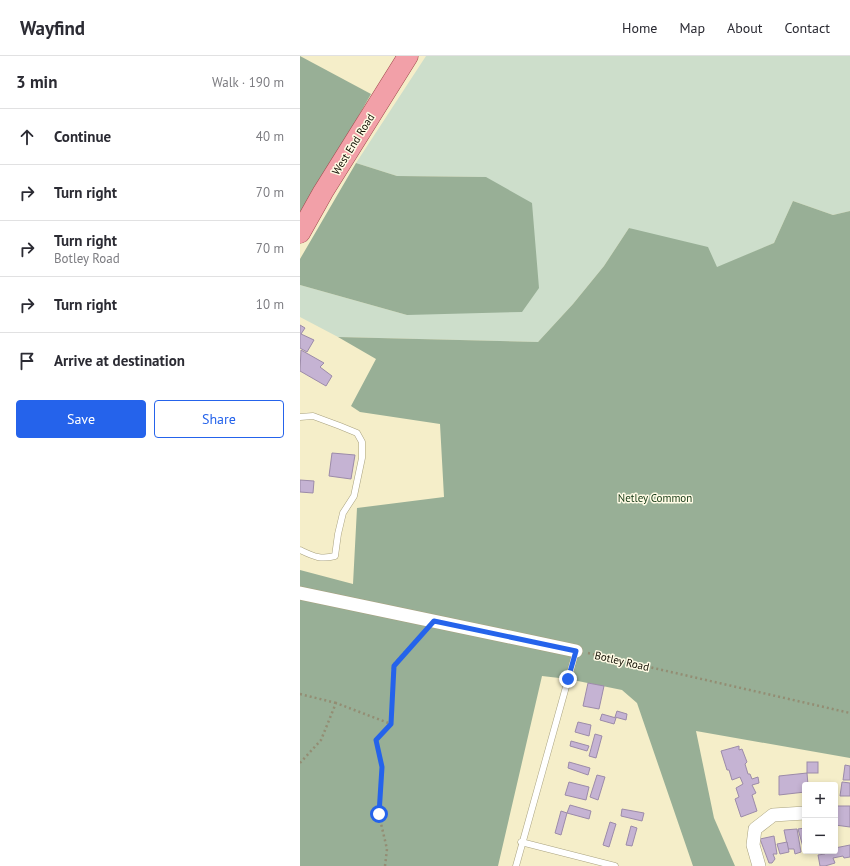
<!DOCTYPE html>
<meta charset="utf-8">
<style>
body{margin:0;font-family:"PT Sans",sans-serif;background:#f7f7f7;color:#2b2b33}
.controls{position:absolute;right:12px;bottom:12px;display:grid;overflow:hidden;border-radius:4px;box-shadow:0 2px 6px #0003}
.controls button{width:36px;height:36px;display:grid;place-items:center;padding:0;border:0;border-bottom:1px solid #e1e1e2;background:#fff;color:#2b2b33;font:20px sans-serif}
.stop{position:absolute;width:12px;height:12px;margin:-9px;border:3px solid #2563eb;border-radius:50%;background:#fff}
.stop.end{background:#2563eb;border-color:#fff;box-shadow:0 1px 4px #0008}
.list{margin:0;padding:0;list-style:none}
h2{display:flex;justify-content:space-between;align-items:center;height:52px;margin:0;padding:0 16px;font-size:17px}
h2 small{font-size:13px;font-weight:400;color:#7c7c81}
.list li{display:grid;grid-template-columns:26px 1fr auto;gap:12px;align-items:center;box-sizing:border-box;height:56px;padding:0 16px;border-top:1px solid #e1e1e2}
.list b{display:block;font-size:15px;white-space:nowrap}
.list p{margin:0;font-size:13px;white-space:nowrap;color:#7c7c81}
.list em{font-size:13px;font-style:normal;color:#7c7c81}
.actions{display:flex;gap:8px;padding:12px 16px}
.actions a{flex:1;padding:9px 0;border:1px solid #2563eb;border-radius:4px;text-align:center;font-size:14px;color:#2563eb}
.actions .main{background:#2563eb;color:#fff}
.icon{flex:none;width:22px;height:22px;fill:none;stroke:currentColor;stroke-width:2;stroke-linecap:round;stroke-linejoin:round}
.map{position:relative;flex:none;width:550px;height:810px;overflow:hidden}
header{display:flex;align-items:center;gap:24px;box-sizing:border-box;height:56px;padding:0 20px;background:#fff;border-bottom:1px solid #e1e1e2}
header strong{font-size:19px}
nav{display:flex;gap:22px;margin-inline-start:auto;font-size:14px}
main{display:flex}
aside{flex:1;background:#fff}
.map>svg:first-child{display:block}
</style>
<header>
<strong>Wayfind</strong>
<nav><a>Home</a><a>Map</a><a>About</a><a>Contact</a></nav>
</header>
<main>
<aside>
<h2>3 min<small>Walk · 190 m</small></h2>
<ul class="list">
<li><svg class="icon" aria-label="ahead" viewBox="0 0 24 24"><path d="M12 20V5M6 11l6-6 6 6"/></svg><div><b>Continue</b></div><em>40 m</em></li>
<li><svg class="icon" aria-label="right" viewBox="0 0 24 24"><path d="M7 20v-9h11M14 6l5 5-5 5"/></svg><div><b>Turn right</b></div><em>70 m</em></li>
<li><svg class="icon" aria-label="right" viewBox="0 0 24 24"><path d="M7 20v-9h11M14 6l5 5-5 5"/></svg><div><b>Turn right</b><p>Botley Road</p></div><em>70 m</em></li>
<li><svg class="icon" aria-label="right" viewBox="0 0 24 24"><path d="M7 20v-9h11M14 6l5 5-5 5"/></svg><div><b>Turn right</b></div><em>10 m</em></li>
<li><svg class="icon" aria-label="arrive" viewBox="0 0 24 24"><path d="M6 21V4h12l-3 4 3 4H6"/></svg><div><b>Arrive at destination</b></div></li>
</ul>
<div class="actions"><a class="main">Save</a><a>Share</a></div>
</aside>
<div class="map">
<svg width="550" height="810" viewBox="0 0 550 810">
<rect width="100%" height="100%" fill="#f5eec9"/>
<path fill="#cddecb" d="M126,0H550V155L533,159L493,145L474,187L417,212L329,172L304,210L273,248L238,286L38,281L0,261V229L107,259L186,121L97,120L56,107Z"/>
<g fill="#98af96">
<path d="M0,0L71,38L0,163Z"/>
<path d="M56,107L97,120L186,121L232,147L239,232L222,256L107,259L0,229V203Z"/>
<path d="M493,145L533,159L550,155V702L396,675L414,762L435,810H393L337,647L322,634L268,623L242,620L198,810H0V514L53,528L57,452L144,441L140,368L60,356L51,350L76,303L38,281L238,286L273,248L304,210L329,172L408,191L417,211L474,187Z"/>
</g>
<g fill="#c5b3d3" stroke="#9c8ba9">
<path d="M0,269L5,272L1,278L14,284L7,296L0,292Z"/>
<path d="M1,294L24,307L20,311L32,320L26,330L0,315Z"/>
<path d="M32,397L55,399L51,423L29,420Z"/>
<path d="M0,424L14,425L13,437L0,436Z"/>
<path d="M288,627L304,630L299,653L283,650Z"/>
<path d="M317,655L327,658L326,664L315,661Z"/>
<path d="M302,658L316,662L314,668L300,664Z"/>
<path d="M278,666L291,669L289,680L275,676Z"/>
<path d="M295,678L302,680L296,702L289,700Z"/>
<path d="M271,685L289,690L287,695L270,690Z"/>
<path d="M439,690V694L442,693L447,706L445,708L448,718H450L452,723L458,721L459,727L452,729L456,737L452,739L457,755L441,761L435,743L439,741L436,732L443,728L440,721L432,724L429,714H427L421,695Z"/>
<path d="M269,706L290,712L288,719L268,712Z"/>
<rect x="507" y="706" width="11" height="11"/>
<path d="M545,709L550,710V724H543Z"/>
<path d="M507,717L508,729H505V736L479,739V720Z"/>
<path d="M297,719L305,721L298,744L290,741Z"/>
<path d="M269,726L289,731L286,744L265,739Z"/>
<path d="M542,726L550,727V740H540Z"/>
<path d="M270,749L291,755L289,763L267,757Z"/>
<path d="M535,750H550V771L535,769Z"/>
<path d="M322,753L344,757L342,765L321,760Z"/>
<path d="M261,755L267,757L261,779L255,777Z"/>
<path d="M310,766L316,768L309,791L303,789Z"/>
<path d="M331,770L337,772L332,790L326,789Z"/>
<path d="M505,772V790L503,791L498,773Z"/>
<path d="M497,773L501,796L495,798L494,793H488L484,774Z"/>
<path d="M474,780L477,798H473L475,803L472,807H469L460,783Z"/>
<path d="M487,786L489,796L480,798L477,788Z"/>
<path d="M550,789V801L544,802L543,800L533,802L535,807L525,810H520L518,799L525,798L524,795H535V792Z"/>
</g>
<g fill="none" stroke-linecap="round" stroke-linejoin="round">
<defs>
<g id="lane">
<path d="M0,361L13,360L40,370L57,377L62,386V402L54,440L43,457L38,478L35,500C20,504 13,500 0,494"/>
<path d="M221,786L315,810"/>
<path d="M216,810L276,595"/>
</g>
<g id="street">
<path d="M0,537L276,595"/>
<path d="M459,810L453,789L455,773L473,759L505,757"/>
</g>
<path id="primary" d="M0,177L23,136L108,0"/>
</defs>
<use href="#lane" stroke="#a9a27f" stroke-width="7"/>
<use href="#street" stroke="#a9a27f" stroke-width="14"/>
<use href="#primary" stroke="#9e4549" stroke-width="21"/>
<g stroke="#938d73" stroke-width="2.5" stroke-dasharray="2 3" stroke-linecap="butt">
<path d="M288,597L550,657"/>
<path d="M0,638L36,647"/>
<path d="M0,707L21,684L36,647L91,668L93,609L124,575"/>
<path d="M85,810L87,793L79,759L82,711L76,684L91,668"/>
</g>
<use href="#lane" stroke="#fff" stroke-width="6"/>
<use href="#street" stroke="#fff" stroke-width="13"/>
<use href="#primary" stroke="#f2a0a8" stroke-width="20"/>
</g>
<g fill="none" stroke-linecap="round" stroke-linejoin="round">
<path stroke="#2563eb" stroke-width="5" d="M79,758L82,711L76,684L91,668L94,610L134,565L276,595L268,623"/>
</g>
<g text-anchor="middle" stroke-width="3" stroke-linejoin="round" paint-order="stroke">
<g font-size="11" fill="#141105" stroke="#fffbe5">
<text transform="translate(53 88) rotate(-58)" y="4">West End Road</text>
<text transform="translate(322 605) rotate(13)" y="4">Botley Road</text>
</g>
<g font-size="11" fill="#133712" stroke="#fffbe5">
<text x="355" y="446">Netley Common</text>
</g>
</g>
</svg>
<div class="controls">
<button>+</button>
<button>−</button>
</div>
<div class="stop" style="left:79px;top:758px"></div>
<div class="stop end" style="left:268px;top:623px"></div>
</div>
</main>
